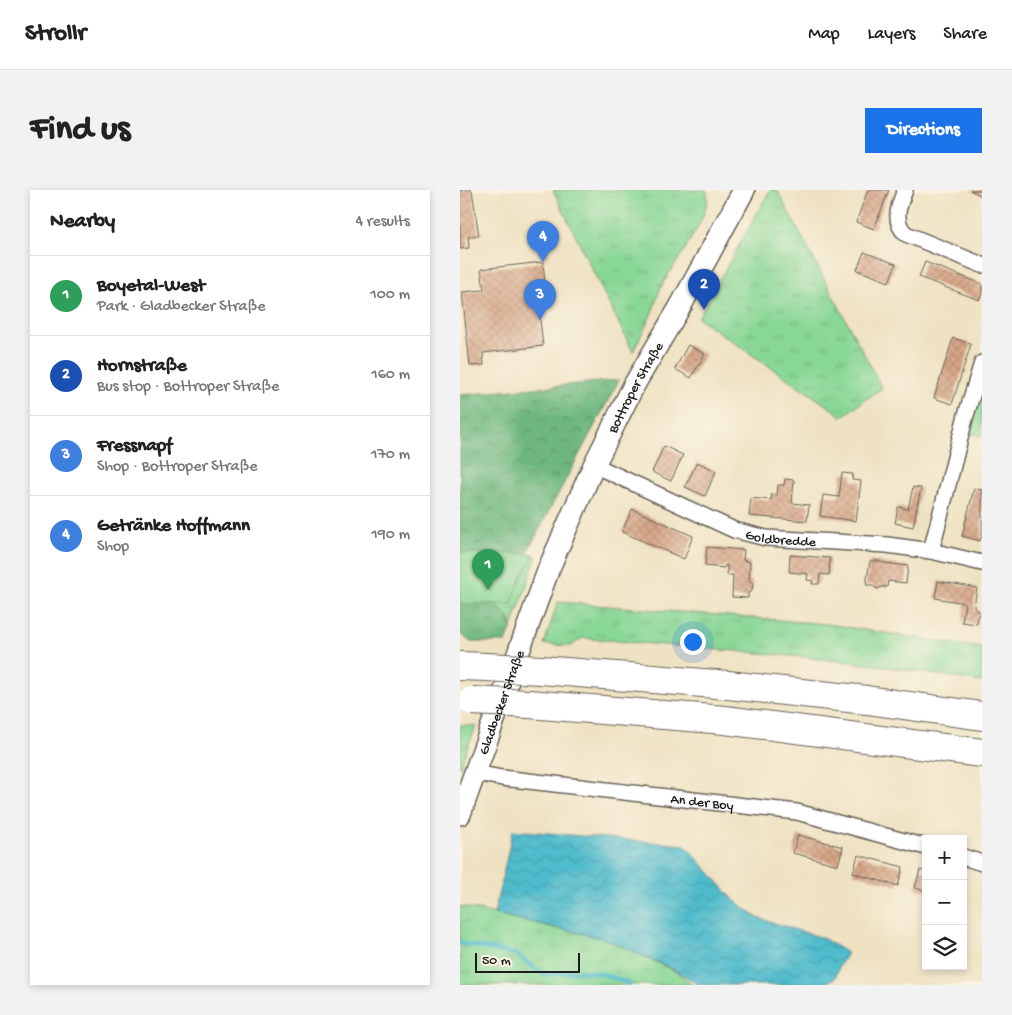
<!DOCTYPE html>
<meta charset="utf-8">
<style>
body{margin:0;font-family:"Gochi Hand",sans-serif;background:#f2f2f2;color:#222}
.controls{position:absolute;right:15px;bottom:15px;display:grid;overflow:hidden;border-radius:0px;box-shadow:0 2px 8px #0003}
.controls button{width:45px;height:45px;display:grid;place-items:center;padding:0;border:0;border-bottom:1px solid #e0e0e0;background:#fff;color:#222;font:25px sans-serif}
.scale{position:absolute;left:15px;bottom:12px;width:105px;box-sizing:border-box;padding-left:5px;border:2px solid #1c1c1c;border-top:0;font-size:14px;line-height:18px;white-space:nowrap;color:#1c1c1c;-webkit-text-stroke:4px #fcf5e5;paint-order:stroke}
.you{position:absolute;left:232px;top:451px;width:18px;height:18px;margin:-12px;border:4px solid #fff;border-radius:50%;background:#1a73e8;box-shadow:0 0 0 8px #1a73e833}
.badge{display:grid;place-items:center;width:32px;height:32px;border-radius:50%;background:#1a73e8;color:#fff;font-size:16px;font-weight:700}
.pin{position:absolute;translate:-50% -41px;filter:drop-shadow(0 1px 2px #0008)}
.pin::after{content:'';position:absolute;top:26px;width:18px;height:15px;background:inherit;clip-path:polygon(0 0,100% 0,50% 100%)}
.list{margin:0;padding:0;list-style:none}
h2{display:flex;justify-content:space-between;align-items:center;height:65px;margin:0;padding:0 20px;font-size:21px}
h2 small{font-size:16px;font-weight:400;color:#767676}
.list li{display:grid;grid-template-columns:32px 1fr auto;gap:15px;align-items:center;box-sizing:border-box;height:80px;padding:0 20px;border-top:1px solid #e0e0e0}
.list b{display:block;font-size:19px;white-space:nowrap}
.list p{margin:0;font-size:16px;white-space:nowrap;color:#767676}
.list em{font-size:16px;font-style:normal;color:#767676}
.icon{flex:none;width:28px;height:28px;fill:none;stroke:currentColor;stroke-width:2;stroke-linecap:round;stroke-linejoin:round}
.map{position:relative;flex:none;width:522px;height:795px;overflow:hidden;border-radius:0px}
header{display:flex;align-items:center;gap:30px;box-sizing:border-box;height:70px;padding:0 25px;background:#fff;border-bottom:1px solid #e0e0e0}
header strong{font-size:24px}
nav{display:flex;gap:28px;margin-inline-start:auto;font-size:18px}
.intro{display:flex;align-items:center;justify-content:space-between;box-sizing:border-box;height:120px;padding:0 30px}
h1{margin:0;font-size:35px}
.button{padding:12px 22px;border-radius:0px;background:#1a73e8;color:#fff;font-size:18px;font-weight:700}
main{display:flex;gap:30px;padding:0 30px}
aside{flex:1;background:#fff;border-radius:0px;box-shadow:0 2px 8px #0003}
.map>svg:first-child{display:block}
</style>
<header>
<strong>Strollr</strong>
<nav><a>Map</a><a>Layers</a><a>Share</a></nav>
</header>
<div class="intro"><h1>Find us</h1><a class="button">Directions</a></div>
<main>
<aside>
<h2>Nearby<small>4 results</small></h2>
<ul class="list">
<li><span class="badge" style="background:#2e9e5b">1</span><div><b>Boyetal-West</b><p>Park · Gladbecker Straße</p></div><em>100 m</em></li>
<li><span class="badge" style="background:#1a4fb4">2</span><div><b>Hornstraße</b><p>Bus stop · Bottroper Straße</p></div><em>160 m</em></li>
<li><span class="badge" style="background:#3f7fe0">3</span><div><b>Fressnapf</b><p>Shop · Bottroper Straße</p></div><em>170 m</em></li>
<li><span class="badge" style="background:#3f7fe0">4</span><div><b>Getränke Hoffmann</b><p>Shop</p></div><em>190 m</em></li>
</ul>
</aside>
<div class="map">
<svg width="522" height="795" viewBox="0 0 522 795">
<defs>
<pattern id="grass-tufts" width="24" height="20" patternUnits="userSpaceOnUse" patternTransform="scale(1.25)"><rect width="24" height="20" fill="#89d796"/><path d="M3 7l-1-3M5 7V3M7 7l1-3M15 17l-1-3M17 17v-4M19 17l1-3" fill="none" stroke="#76b881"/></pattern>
<pattern id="forest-crowns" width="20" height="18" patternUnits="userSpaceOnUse" patternTransform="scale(1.25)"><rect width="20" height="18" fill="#6eb87f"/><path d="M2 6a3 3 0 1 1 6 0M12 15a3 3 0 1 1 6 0" fill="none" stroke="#5a9567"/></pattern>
<pattern id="water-waves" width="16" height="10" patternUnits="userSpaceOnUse" patternTransform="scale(1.25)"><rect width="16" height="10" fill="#50bbcc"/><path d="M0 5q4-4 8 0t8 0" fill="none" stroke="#45a0af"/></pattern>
<pattern id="building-cross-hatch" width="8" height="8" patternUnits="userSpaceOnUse" patternTransform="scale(1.25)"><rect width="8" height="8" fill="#d7a687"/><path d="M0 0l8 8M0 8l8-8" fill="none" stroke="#b88e74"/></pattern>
</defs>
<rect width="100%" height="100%" fill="#fcf5e5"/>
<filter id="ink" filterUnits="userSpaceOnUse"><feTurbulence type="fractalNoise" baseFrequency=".02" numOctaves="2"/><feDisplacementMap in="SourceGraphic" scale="10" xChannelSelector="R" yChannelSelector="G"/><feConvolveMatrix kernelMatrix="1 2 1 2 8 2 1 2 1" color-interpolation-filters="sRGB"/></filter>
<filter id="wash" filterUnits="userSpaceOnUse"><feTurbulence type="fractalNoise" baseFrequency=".0096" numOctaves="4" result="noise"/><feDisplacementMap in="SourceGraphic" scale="20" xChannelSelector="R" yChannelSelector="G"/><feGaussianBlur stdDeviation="1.12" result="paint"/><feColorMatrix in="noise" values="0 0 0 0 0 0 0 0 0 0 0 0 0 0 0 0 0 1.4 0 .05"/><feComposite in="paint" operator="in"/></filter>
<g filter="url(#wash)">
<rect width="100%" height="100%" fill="#efe2c2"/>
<g fill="url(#grass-tufts)" stroke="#527a59">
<path d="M93,0H246C257,18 212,77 202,95C198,103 196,112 193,120C187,135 179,148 173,162Z"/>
<path d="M310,0H317L422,198L381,227L375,221L238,128Z"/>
<path d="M77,366L52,437L49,428L22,408L0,368Z"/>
<path d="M98,412L367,434L522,458V492L414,475L333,466L122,448L111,456L84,454Z"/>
<path d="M0,535L16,536L0,577Z"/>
<path d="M0,716L146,749L219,783L232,795H0Z"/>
</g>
<g fill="url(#forest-crowns)" stroke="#456a4e">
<path d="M159,190L65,366L0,368V205Z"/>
<path d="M0,405C23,408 44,412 52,437L46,452H11L0,444Z"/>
</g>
<g fill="#89d796" stroke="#527a59">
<path d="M522,197V247L508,242Z"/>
<path d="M0,363L74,364L69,375L62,386L51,414H0Z"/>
</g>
<path fill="url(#water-waves)" stroke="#366c74" d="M53,640L225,655L275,711L298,728L363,748L387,763L379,777L375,788L363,795H239L219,782L146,749L34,724Z"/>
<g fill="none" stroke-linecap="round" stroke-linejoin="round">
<path stroke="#50bbcc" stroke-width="4.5" d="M0,753L55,764L83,784L120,781L142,784L166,792L169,795"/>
</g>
<g id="blocks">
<g fill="url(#building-cross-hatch)">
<path d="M0,0H12L19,46L8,47L9,58L0,59Z"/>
<path d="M408,0H429L414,39L396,32Z"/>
<path d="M510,0H522V6Z"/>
<path d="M404,62L436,74L429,92L397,80Z"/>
<path d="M83,72L86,103L77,104L83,156L23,163L24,175L10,176L2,102L24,100L21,79Z"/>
<path d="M465,72L522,94V103L519,110L459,87Z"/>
<path d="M493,148L511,154L492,214L474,208Z"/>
<path d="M228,155L245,164L231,188L215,179Z"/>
<path d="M204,256L223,265L211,291L192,282Z"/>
<path d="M237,272L256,281L245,306L225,297Z"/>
<path d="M382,283L393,284L392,290L401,291L396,331L360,326L363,305L379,307Z"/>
<path d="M325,289L334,290L332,313L349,315L347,331L289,326L291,308L311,310L312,304L317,305L318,295H324Z"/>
<path d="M453,297L461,298L453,337L435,333L438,317L448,319Z"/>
<path d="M514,298L522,300V345L520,351L502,346Z"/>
<path d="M172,319L233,346L224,369L162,342Z"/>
<path d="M247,357L284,360L283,370L290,372L289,390L293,393L292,401L288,403V408L272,407L273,385H267V375H265L264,378L245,376Z"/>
<path d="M330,365L370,368L369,385L360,384L359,394H352L353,391L347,390L348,384L329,382Z"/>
<path d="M410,371H419L424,373L448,376L446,393L428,391L427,397H421L418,399L415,398L413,395H406Z"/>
<path d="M478,391L517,398L514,416L516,420L519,421L517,434L502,432L505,413L475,408Z"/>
<path d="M338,645L383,657L378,675L333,663Z"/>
<path d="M398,665L443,677L438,696L393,683Z"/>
<path d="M460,680L466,682V701L455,698Z"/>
</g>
</g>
</g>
<g filter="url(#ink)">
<use href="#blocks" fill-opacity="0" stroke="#666156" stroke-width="1"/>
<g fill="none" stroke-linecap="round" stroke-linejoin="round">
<defs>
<g id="street">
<path d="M445,0C439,15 432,31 446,44L522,75"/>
<path id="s1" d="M134,275L274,340L306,348L427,355L471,361L522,373"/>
<path d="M471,361L506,225L522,173"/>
<path id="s2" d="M15,583L42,588L337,622L466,657"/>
<path d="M503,667L522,673"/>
</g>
<g id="secondary">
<path id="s3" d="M0,624L89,378L134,275L174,195L220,117L284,0"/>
</g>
<g id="highway">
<path d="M0,476L26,477"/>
<path d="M81,480L268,495L407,510L522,526"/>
<path d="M69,514L265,530L522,563"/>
</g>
</defs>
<use href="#street" stroke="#666156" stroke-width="18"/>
<use href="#secondary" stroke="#666156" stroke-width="24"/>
<use href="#highway" stroke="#666156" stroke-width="30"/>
<use href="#street" stroke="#fff" stroke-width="15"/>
<use href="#secondary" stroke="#fff" stroke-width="21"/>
<use href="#highway" stroke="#fff" stroke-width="28"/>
<defs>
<g id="highway-bridge">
<path d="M26,477L81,480"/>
<path d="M12,511L69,514"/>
</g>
</defs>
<use href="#highway-bridge" stroke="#666156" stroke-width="30" stroke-linecap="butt"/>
<use href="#highway-bridge" stroke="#fff" stroke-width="28"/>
</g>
</g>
<g text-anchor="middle" stroke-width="4" stroke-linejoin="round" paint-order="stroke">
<g font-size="14" fill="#1c1c1c" stroke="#fcf5e5">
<text dy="5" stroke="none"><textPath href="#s3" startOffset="462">Bottroper Straße</textPath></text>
<text dy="5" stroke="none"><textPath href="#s1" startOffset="202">Goldbredde</textPath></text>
<text dy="5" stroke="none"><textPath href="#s3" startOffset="119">Gladbecker Straße</textPath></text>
<text dy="5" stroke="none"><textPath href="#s2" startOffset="229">An der Boy</textPath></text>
</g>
</g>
</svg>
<div class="controls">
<button>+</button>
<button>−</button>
<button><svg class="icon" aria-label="layers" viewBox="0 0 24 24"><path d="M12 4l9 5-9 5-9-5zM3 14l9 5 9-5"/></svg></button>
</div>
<div class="scale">50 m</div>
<div class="you"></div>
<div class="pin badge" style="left:28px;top:400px;background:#2e9e5b">1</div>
<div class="pin badge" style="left:244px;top:120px;background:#1a4fb4">2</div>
<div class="pin badge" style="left:80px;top:130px;background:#3f7fe0">3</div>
<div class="pin badge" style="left:83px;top:72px;background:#3f7fe0">4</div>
</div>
</main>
